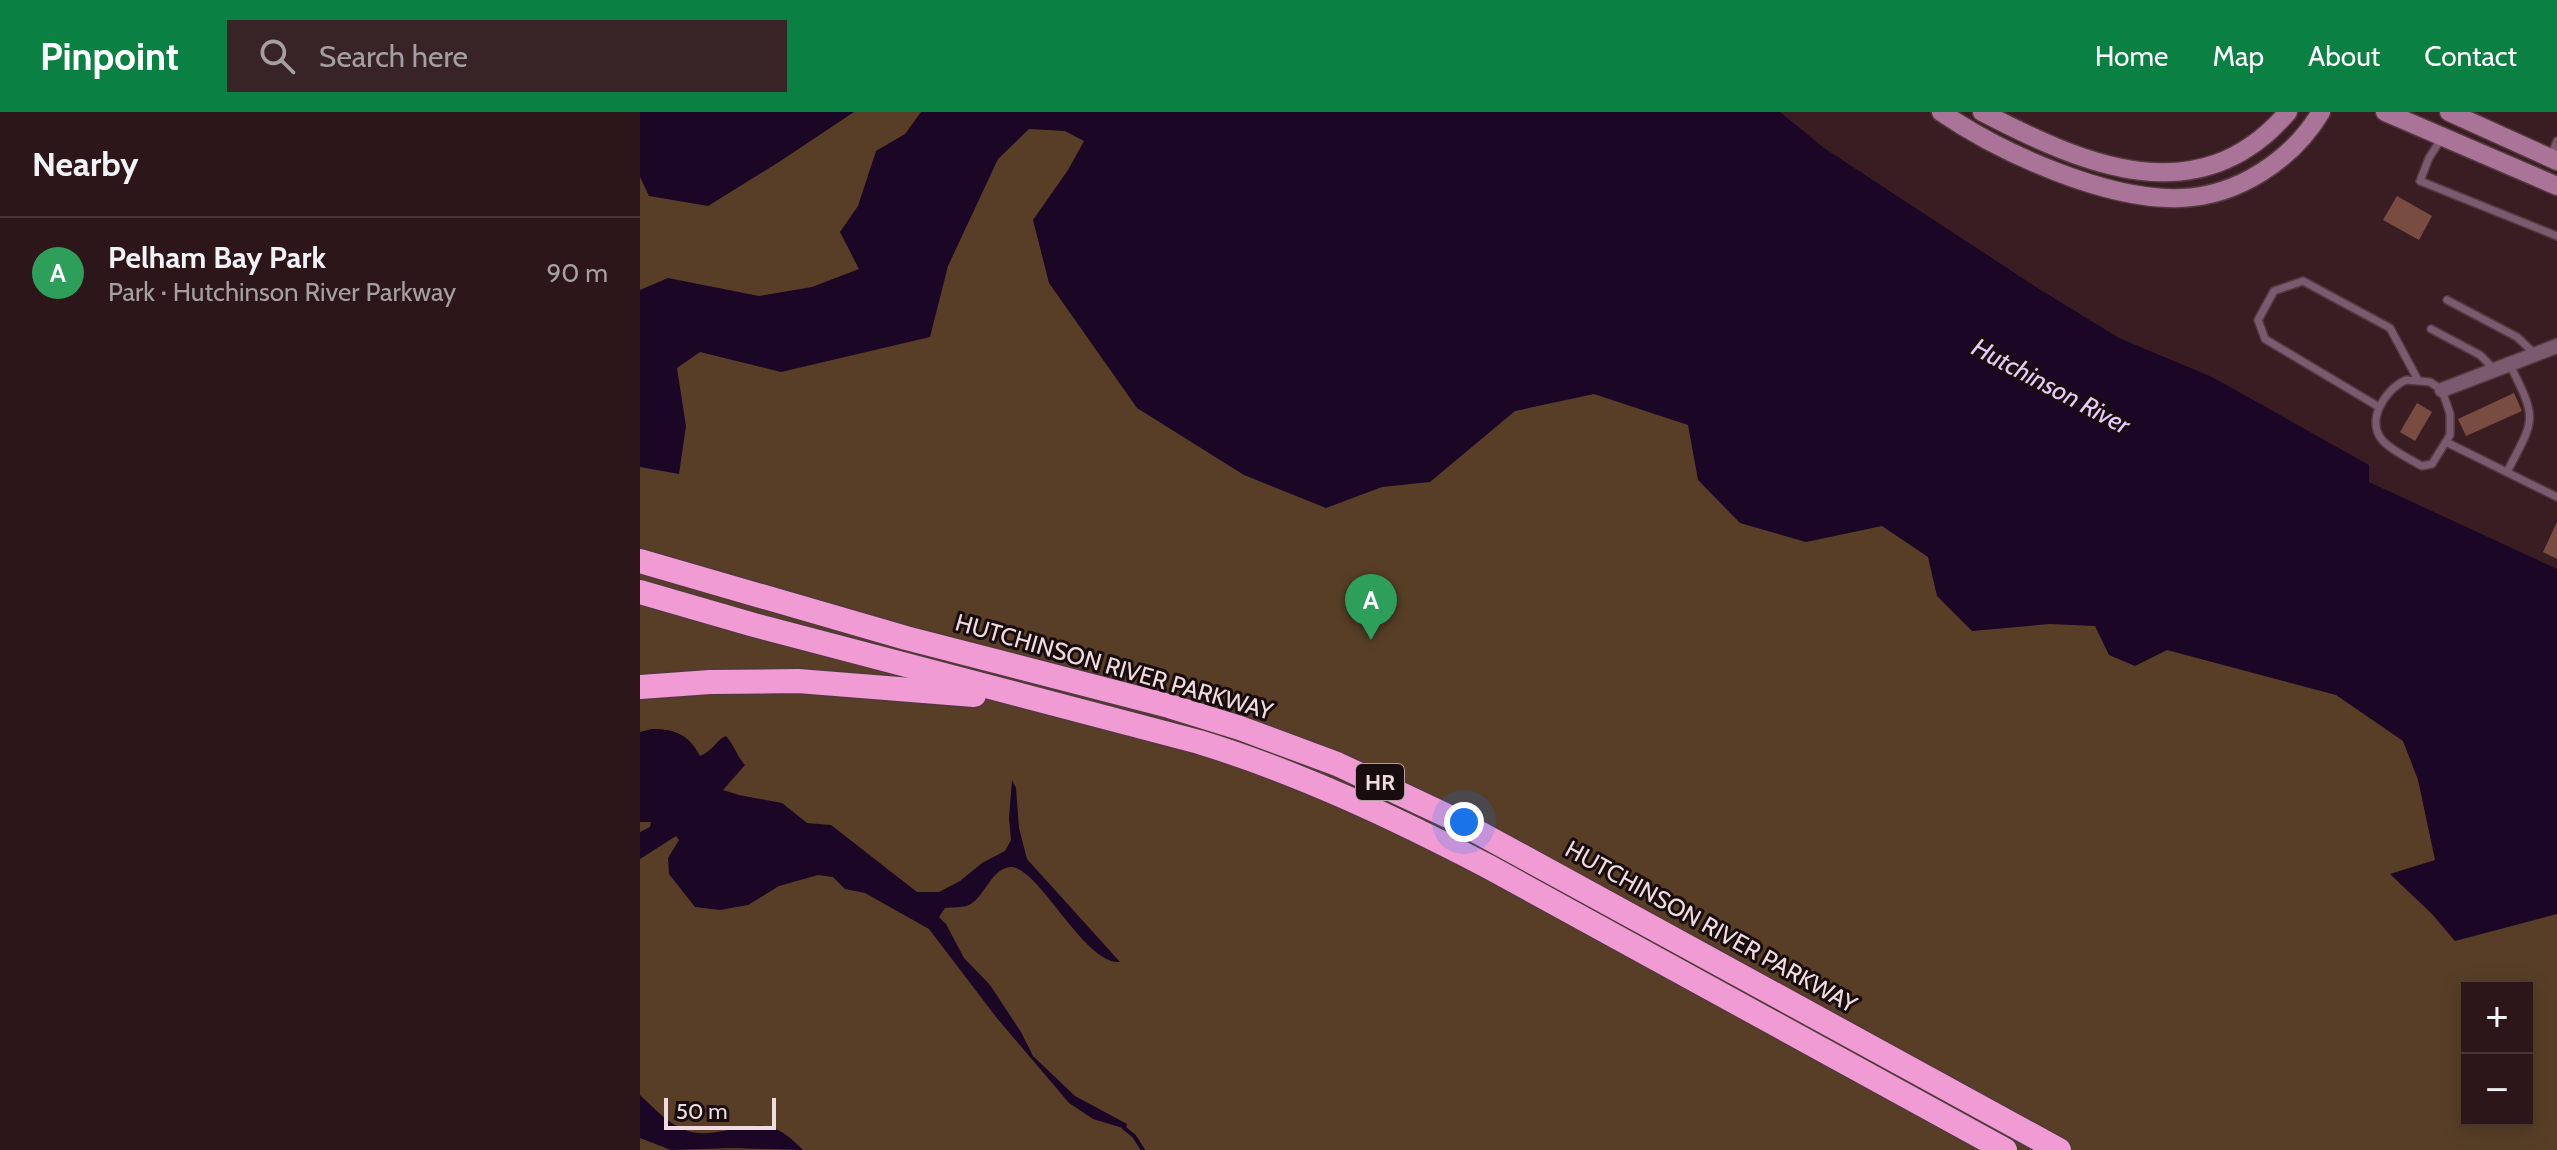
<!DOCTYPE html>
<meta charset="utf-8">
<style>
body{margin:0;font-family:Cabin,sans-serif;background:#382327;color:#f1f3f6}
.controls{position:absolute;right:24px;bottom:24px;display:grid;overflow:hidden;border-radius:0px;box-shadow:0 4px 20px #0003}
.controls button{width:72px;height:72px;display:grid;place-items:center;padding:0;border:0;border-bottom:2px solid #483539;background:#2c161a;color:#f1f3f6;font:40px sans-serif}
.scale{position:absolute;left:24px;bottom:20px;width:112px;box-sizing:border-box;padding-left:8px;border:4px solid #f0dcdf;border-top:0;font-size:22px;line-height:28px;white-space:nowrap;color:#f0dcdf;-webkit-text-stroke:6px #190c0e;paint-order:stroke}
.you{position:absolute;left:824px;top:710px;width:28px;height:28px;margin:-20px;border:6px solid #fff;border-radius:50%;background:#1a73e8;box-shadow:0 0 0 12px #1a73e833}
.badge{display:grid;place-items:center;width:52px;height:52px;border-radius:50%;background:#0b8043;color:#fff;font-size:26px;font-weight:700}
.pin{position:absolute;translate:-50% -66px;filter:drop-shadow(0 2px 4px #0008)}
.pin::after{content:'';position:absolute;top:42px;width:28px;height:24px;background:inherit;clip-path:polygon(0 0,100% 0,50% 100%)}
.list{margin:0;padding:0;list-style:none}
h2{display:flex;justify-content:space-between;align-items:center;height:104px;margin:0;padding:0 32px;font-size:34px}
h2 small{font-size:26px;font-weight:400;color:#a69fa2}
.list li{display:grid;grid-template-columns:52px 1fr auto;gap:24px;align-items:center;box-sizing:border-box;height:112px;padding:0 32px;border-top:2px solid #483539}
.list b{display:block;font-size:30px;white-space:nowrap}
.list p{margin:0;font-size:26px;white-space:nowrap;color:#a69fa2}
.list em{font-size:26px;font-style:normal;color:#a69fa2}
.icon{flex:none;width:44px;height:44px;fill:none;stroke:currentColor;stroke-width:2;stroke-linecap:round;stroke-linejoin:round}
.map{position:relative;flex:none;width:1917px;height:1038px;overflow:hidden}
header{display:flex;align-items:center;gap:48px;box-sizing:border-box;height:112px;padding:0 40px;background:#0b8043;color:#fff}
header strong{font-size:38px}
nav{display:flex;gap:44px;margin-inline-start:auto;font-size:28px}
.search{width:560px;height:72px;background:#382327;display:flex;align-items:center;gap:20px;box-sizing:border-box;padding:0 28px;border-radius:0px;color:#a69fa2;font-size:30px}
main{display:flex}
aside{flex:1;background:#2c161a}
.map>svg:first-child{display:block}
</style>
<header>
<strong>Pinpoint</strong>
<div class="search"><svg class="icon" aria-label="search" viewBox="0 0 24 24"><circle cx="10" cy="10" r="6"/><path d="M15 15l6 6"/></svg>Search here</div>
<nav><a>Home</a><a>Map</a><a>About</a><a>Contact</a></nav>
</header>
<main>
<aside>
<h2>Nearby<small></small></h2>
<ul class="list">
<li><span class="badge" style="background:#2e9e5b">A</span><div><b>Pelham Bay Park</b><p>Park · Hutchinson River Parkway</p></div><em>90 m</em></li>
</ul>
</aside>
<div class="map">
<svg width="1917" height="1038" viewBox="0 0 1917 1038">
<rect width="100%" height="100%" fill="#3a1d23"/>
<path fill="#583e27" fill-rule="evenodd" d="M0,0H327L209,216L351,0H641L1917,650V1038H0ZM1827,876H1887V1008H1827Z"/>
<g fill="#1b0625">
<path d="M0,0H214L142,48L68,94L9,84L0,65Z"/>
<path d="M281,0H1140L1184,36L1396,175L1479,226L1572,265L1729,353V370L1917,457V802L1815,829L1792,802L1750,762L1795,748L1778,668L1763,629L1696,583L1527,538L1495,554L1469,543L1455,514L1410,512L1332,519L1297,484L1288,445L1242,414L1166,430L1100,411L1058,368L1048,313L954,282L875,299L790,370L742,375L686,396L604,363L497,296L409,171L393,108L428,58L444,29L425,19L389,17L358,47L308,154L290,225L141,260L60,240L37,256L46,314L39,362L0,355V178L28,166L119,184L172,175L219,157L200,120L218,94L236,39L265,22Z"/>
<path d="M12,617C36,617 49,623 60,644C73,639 76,628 86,624C94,633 97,644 105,653L83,678L99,683L142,691L167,711L191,713L277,780H299L320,769L342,751L365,739L371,728L369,706L372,668L376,676L379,716L387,747L480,850C444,853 398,753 370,755C351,757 345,785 329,793C322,796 312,795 305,796L299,805L306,812L324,846L350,873L381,920L393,944L435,984L487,1012L486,1017L453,1007L429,991L356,905L289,817L225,781L205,777L193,765L178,763L139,774L108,793L80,798L55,795L29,762L28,746L39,728L36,724L0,747V720L10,715L11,710H0V620Z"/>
<path d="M0,983C13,995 27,1011 45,1018C75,1030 108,1004 138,1018C148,1023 156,1031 163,1038L93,1036L31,1038L0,1026Z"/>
</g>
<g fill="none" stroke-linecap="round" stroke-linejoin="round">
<path stroke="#1b0625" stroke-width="4" d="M484,1016L494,1024L503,1038"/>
</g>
<g fill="#794c41">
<path d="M1757,84L1792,104L1779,128L1743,108Z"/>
<path d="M1874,281L1882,299L1826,324L1818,307Z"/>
<path d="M1777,291L1792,300L1775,329L1760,320Z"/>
<path d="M1917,410V447L1903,440Z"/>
</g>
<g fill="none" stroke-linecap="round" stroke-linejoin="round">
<defs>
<g id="service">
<path d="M1801,27L1789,46L1780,69L1917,124"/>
<path d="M1910,46L1917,29"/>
<path d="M1807,188L1877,225L1894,241"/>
<path d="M1791,217L1840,243L1854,257"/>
<path d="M1766,268L1790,270L1802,278L1810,302V323L1792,352L1782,354C1770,347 1754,340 1744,330C1724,310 1745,277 1766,268Z"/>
<path d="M1739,295L1625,227L1618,208L1634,179L1663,169L1750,216L1778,268"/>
<path d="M1806,330L1917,385"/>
<path d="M1867,360C1895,306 1898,309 1870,253"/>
</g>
<path id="minor" d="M1802,278L1917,234"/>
<g id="secondary">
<path d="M1301,0C1361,41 1467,89 1541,86C1598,84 1652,48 1681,0"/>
<path d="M1342,0C1444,53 1559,104 1648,0"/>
<path d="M1745,0L1917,74"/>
<path d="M1809,0L1917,49"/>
</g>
<g id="motorway">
<path d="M0,449L266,526L529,594L600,616L697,652L814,707L1419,1038"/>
<path d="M0,480L114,513L559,630C660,661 755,706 849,755L1365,1038"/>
<path d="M0,575L70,570L158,569L334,583"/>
</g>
</defs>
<use href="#service" stroke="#53383d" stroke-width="10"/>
<use href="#minor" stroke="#53383d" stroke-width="17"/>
<use href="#secondary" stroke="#53383d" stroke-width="21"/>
<use href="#motorway" stroke="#53383d" stroke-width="27"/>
<use href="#service" stroke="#7b596f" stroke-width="7"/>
<use href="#minor" stroke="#7b596f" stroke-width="14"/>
<use href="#secondary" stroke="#aa7498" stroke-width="18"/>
<use href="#motorway" stroke="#f09bd4" stroke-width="24"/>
</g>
<g text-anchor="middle" stroke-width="6" stroke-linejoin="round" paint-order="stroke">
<rect fill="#190c0e" stroke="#b09ea0" stroke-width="2" x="716" y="652" width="48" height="36" rx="6"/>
<g font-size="22" font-weight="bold" fill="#f0dcdf">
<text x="740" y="678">HR</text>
</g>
<g font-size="24" fill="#f0dcdf" stroke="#190c0e">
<text transform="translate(474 555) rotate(16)" y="8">HUTCHINSON RIVER PARKWAY</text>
<text transform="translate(1071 815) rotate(29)" y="8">HUTCHINSON RIVER PARKWAY</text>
</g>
<g font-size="26" font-style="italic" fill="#e8c9fb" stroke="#190c0e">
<text transform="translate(1411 274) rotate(28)" y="9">Hutchinson River</text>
</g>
</g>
</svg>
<div class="controls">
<button>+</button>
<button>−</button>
</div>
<div class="scale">50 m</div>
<div class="you"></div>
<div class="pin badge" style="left:731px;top:528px;background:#2e9e5b">A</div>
</div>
</main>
